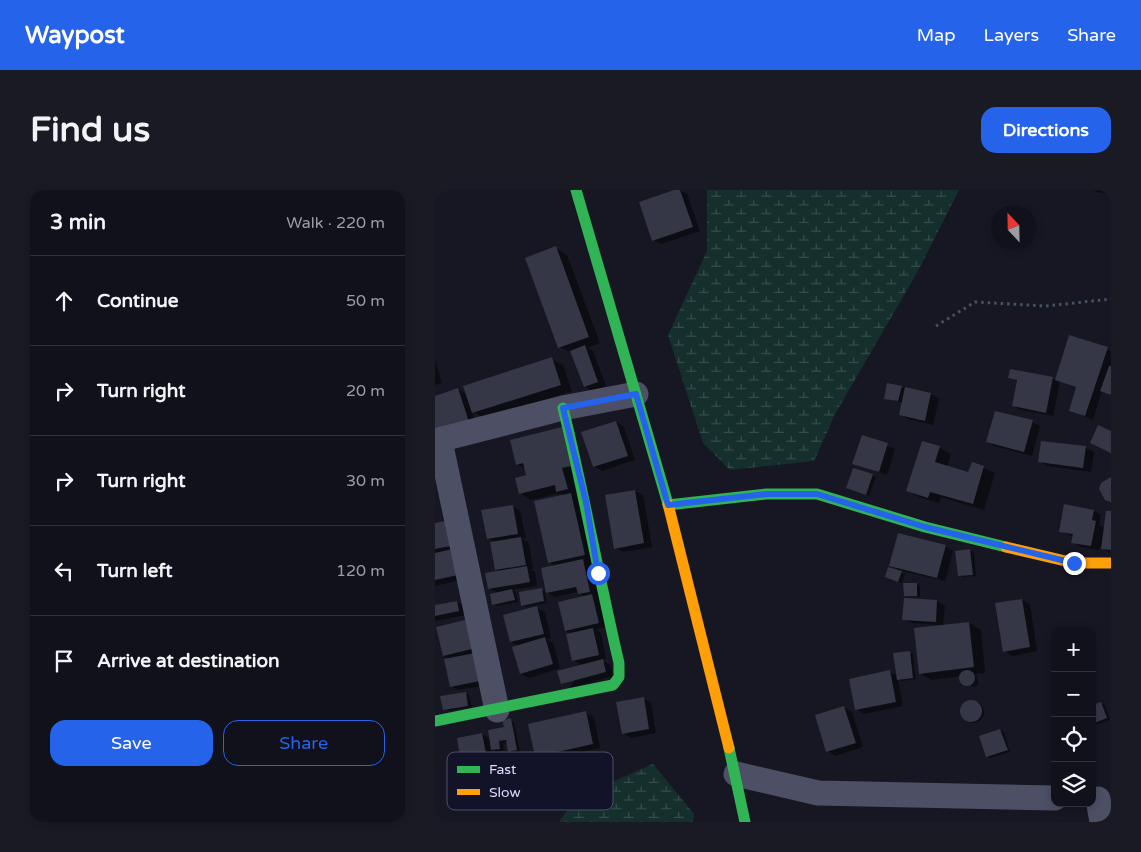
<!DOCTYPE html>
<meta charset="utf-8">
<style>
body{margin:0;font-family:"Varela Round",sans-serif;background:#1a1a24;color:#f1f3f6}
.controls{position:absolute;right:15px;bottom:15px;display:grid;overflow:hidden;border-radius:10px;box-shadow:0 2px 8px #0003}
.controls button{width:45px;height:45px;display:grid;place-items:center;padding:0;border:0;border-bottom:1px solid #30313a;background:#11111b;color:#f1f3f6;font:25px sans-serif}
.compass{position:absolute;left:556px;top:15px;width:45px;height:45px;border-radius:50%;background:#11111b;box-shadow:0 2px 8px #0003;rotate:338deg}
.stop{position:absolute;width:15px;height:15px;margin:-11px;border:4px solid #2563eb;border-radius:50%;background:#fff}
.stop.end{background:#2563eb;border-color:#fff;box-shadow:0 1px 5px #0008}
.list{margin:0;padding:0;list-style:none}
h2{display:flex;justify-content:space-between;align-items:center;height:65px;margin:0;padding:0 20px;font-size:21px}
h2 small{font-size:16px;font-weight:400;color:#9c9da3}
.list li{display:grid;grid-template-columns:32px 1fr auto;gap:15px;align-items:center;box-sizing:border-box;height:90px;padding:0 20px;border-top:1px solid #30313a}
.list b{display:block;font-size:19px;white-space:nowrap}
.list em{font-size:16px;font-style:normal;color:#9c9da3}
.actions{display:flex;gap:10px;padding:15px 20px}
.actions a{flex:1;padding:11px 0;border:1px solid #2563eb;border-radius:15px;text-align:center;font-size:18px;color:#2563eb}
.actions .main{background:#2563eb;color:#fff}
.icon{flex:none;width:28px;height:28px;fill:none;stroke:currentColor;stroke-width:2;stroke-linecap:round;stroke-linejoin:round}
.map{position:relative;flex:none;width:676px;height:632px;overflow:hidden;border-radius:15px}
header{display:flex;align-items:center;gap:30px;box-sizing:border-box;height:70px;padding:0 25px;background:#2563eb;color:#fff}
header strong{font-size:24px}
nav{display:flex;gap:28px;margin-inline-start:auto;font-size:18px}
.intro{display:flex;align-items:center;justify-content:space-between;box-sizing:border-box;height:120px;padding:0 30px}
h1{margin:0;font-size:35px}
.button{padding:12px 22px;border-radius:15px;background:#2563eb;color:#fff;font-size:18px;font-weight:700}
main{display:flex;gap:30px;padding:0 30px}
aside{flex:1;background:#11111b;border-radius:15px;box-shadow:0 2px 8px #0003}
.map>svg:first-child{display:block}
</style>
<header>
<strong>Waypost</strong>
<nav><a>Map</a><a>Layers</a><a>Share</a></nav>
</header>
<div class="intro"><h1>Find us</h1><a class="button">Directions</a></div>
<main>
<aside>
<h2>3 min<small>Walk · 220 m</small></h2>
<ul class="list">
<li><svg class="icon" aria-label="ahead" viewBox="0 0 24 24"><path d="M12 20V5M6 11l6-6 6 6"/></svg><div><b>Continue</b></div><em>50 m</em></li>
<li><svg class="icon" aria-label="right" viewBox="0 0 24 24"><path d="M7 20v-9h11M14 6l5 5-5 5"/></svg><div><b>Turn right</b></div><em>20 m</em></li>
<li><svg class="icon" aria-label="right" viewBox="0 0 24 24"><path d="M7 20v-9h11M14 6l5 5-5 5"/></svg><div><b>Turn right</b></div><em>30 m</em></li>
<li><svg class="icon" aria-label="left" viewBox="0 0 24 24"><path d="M17 20v-9H6M10 6l-5 5 5 5"/></svg><div><b>Turn left</b></div><em>120 m</em></li>
<li><svg class="icon" aria-label="arrive" viewBox="0 0 24 24"><path d="M6 21V4h12l-3 4 3 4H6"/></svg><div><b>Arrive at destination</b></div></li>
</ul>
<div class="actions"><a class="main">Save</a><a>Share</a></div>
</aside>
<div class="map">
<svg width="676" height="632" viewBox="0 0 676 632">
<defs>
<pattern id="wetland-marsh" width="20" height="14" patternUnits="userSpaceOnUse" patternTransform="scale(1.25)"><rect width="20" height="14" fill="#152f2c"/><path d="M1 5h8M5 5V1M11 12h8M15 12V8" fill="none" stroke="#364d4c"/></pattern>
</defs>
<rect width="100%" height="100%" fill="#171724"/>
<g fill="url(#wetland-marsh)">
<path d="M272,0H524L483,81L400,224L379,271L295,280L268,253L233,145L272,61Z"/>
<path d="M218,574L259,624L258,632H124L141,608Z"/>
</g>
<g fill="#0007">
<path d="M243,0L252,4L265,41L226,54L218,50Z"/>
<path d="M659,0H676V4L662,2Z"/>
<path d="M120,58L132,65L165,153L152,158L158,161L171,196L157,201L150,196L138,163L124,157Z"/>
<path d="M635,146L676,161V204L667,201L658,230L635,220L642,198L625,191L618,226L586,220L578,215L583,192L575,188H617L621,190Z"/>
<path d="M0,169L7,193L0,195Z"/>
<path d="M117,169L128,175L137,201L50,229L37,221L41,236L0,207L23,199L33,205Z"/>
<path d="M466,197L496,204L504,209L498,235L473,229L465,224L468,213L450,208Z"/>
<path d="M181,232L189,237L200,270L167,281L159,276Z"/>
<path d="M597,232L605,236L597,266L560,256L553,251Z"/>
<path d="M127,238L171,437L160,440L166,443L171,469L167,470L175,475L178,486L135,498L148,476L138,470L137,444L131,441L150,407L143,402L120,407L112,402L120,376L114,372L130,306L125,303L96,310L85,303L92,286L91,279L82,274Z"/>
<path d="M427,247L460,259L452,285L419,273Z"/>
<path d="M607,252L651,258L659,262L656,282L612,276L604,271Z"/>
<path d="M504,258L516,264L512,277L534,283L537,273L560,283L549,320L506,307L504,313L484,307L473,301Z"/>
<path d="M437,285L441,287L434,306L413,298Z"/>
<path d="M200,301L208,305L217,357L188,362L180,358Z"/>
<path d="M78,316L85,321L91,348H86L94,353L98,379H95L100,382L102,396L77,400L81,402L83,412L62,416L58,414L63,403L54,398L65,382L61,379L60,353L53,348Z"/>
<path d="M659,321L666,325L664,335L670,338L676,323L675,363L665,357L664,360L645,357L638,352L639,347L625,341Z"/>
<path d="M10,332L30,389L0,396V335Z"/>
<path d="M510,356L518,361L510,391L463,380L456,375Z"/>
<path d="M535,361L539,363L541,386L528,387L524,385Z"/>
<path d="M466,382L470,384L467,393L455,389Z"/>
<path d="M482,394L485,396V407L470,405Z"/>
<path d="M106,400L110,402L112,413L91,417L88,415Z"/>
<path d="M587,410L595,414L602,461L577,466L569,461Z"/>
<path d="M502,411L510,416L508,436L534,433L546,440L550,483L539,484L542,486L543,494L540,497L527,493V486L496,490L485,483L502,435L477,433L469,429Z"/>
<path d="M22,412L30,416L31,425L0,431V416Z"/>
<path d="M102,418L110,422L116,448L111,449L118,453L125,478L94,488L86,484L84,456L76,452Z"/>
<path d="M33,430L53,495L23,500L16,496L15,469L9,466Z"/>
<path d="M474,462L478,464L481,489L467,491L463,489L468,516L429,524L421,519L454,482L463,486Z"/>
<path d="M31,503L34,505L37,517L12,521Z"/>
<path d="M208,508L216,513L221,543L196,548L188,543Z"/>
<circle cx="538" cy="522" r="11"/>
<path d="M666,513L670,515L675,530L661,535L658,533Z"/>
<path d="M409,517L417,522L428,557L400,566L393,561Z"/>
<path d="M151,523L159,527L165,558L109,570L101,566Z"/>
<path d="M76,530L79,532L85,562L78,563L74,561L72,552L68,553L69,560L61,562L57,559L58,569L75,565L79,567L83,585L65,589L61,587L59,578L36,582L28,577L47,544L55,549L70,538Z"/>
<path d="M565,540L569,542L575,562L555,568L552,566Z"/>
</g>
<g fill="#353646">
<path d="M239,0H245L258,37L217,51L204,12Z"/>
<path d="M121,56L154,147L123,158L90,68Z"/>
<path d="M634,145L673,157L650,226L634,221L641,197L620,190Z"/>
<path d="M150,155L163,192L149,197L135,161Z"/>
<path d="M117,167L126,195L37,223L28,196Z"/>
<path d="M674,176H676V205L665,201Z"/>
<path d="M575,179L618,187L611,223L577,216L582,190L573,188Z"/>
<path d="M452,193L467,196L463,211L449,209Z"/>
<path d="M470,197L496,203L490,231L464,225Z"/>
<path d="M23,198L34,232L0,243V206Z"/>
<path d="M560,221L598,230L589,262L551,252Z"/>
<path d="M181,231L193,266L158,277L146,242Z"/>
<path d="M663,235L676,241V263L655,253Z"/>
<path d="M127,237L136,276L127,278L133,299L121,302L120,295L84,304L80,288L91,285L88,273L81,275L75,250Z"/>
<path d="M427,245L453,253L444,282L417,274Z"/>
<path d="M487,251L505,256L500,272L533,282L537,272L549,276L538,314L495,302L493,308L471,301Z"/>
<path d="M606,251L651,256L648,278L603,272Z"/>
<path d="M418,278L438,284L431,305L411,298Z"/>
<path d="M676,287V312L670,310L664,299L666,293Z"/>
<path d="M200,300L209,353L179,359L170,305Z"/>
<path d="M136,303L150,365L113,373L99,311Z"/>
<path d="M629,314L659,320L657,330L661,331L656,356L636,353L638,344L624,342Z"/>
<path d="M78,315L83,344L52,349L46,320Z"/>
<path d="M671,321H676V360L666,359Z"/>
<path d="M10,331L16,356L0,359V333Z"/>
<path d="M463,343L511,355L502,388L454,376Z"/>
<path d="M86,347L91,375L60,380L55,352Z"/>
<path d="M17,359L23,385L0,390V363Z"/>
<path d="M535,359L538,385L523,386L520,361Z"/>
<path d="M148,369L155,402L143,404L141,397L111,403L106,378Z"/>
<path d="M92,376L95,392L53,399L50,383Z"/>
<path d="M453,377L467,381L463,392L450,387Z"/>
<path d="M468,393H482V406H469Z"/>
<path d="M107,398L109,411L86,416L84,402Z"/>
<path d="M77,399L80,410L57,415L55,404Z"/>
<path d="M157,404L164,433L130,441L123,412Z"/>
<path d="M469,408L502,410L501,432L467,430Z"/>
<path d="M587,409L595,457L568,462L560,413Z"/>
<path d="M22,411L24,421L0,426V415Z"/>
<path d="M102,416L109,444L75,452L68,425Z"/>
<path d="M34,429L41,458L8,466L1,437Z"/>
<path d="M534,432L539,477L484,484L479,438Z"/>
<path d="M158,438L164,465L137,471L131,444Z"/>
<path d="M110,447L118,474L85,484L77,457Z"/>
<path d="M475,461L478,488L462,490L458,463Z"/>
<path d="M40,463L45,491L15,497L9,469Z"/>
<path d="M168,469L171,482L126,494L122,481Z"/>
<path d="M455,480L461,512L420,520L414,489Z"/>
<circle cx="532" cy="488" r="8"/>
<path d="M31,502L33,516L8,520L5,506Z"/>
<path d="M209,507L214,539L187,544L181,512Z"/>
<circle cx="536" cy="521" r="11"/>
<path d="M666,512L672,528L657,534V515Z"/>
<path d="M409,516L421,553L391,562L380,525Z"/>
<path d="M151,521L158,554L100,567L93,534Z"/>
<path d="M76,528L82,560L73,562L71,550L64,551L65,559L56,560L53,540L69,537L67,530Z"/>
<path d="M565,539L573,560L551,567L544,546Z"/>
<path d="M47,543L53,574L27,578L22,548Z"/>
</g>
<g fill="none" stroke-linecap="round" stroke-linejoin="round">
<path stroke="#45535e" stroke-width="3" stroke-dasharray="2.5 4" stroke-linecap="butt" d="M501,136L540,112L611,116L676,109"/>
<g stroke="#4d4f64" stroke-width="25">
<path d="M0,251L128,218L201,204"/>
<path d="M5,251L62,520"/>
<path d="M301,584L383,603L620,608"/>
<path d="M663,609L667,632"/>
</g>
<g stroke="#30b455" stroke-width="11">
<path d="M141,0L233,314"/>
<path d="M233,315L331,304H382L490,337L571,357"/>
<path d="M0,531L178,495L184,487V473C164,388 149,303 128,218"/>
<path d="M294,558L310,632"/>
</g>
<g stroke="#ff9f0a" stroke-width="11">
<path d="M233,314L294,558"/>
<path d="M571,357L639,373H676"/>
</g>
</g>
<g fill="none" stroke-linecap="round" stroke-linejoin="round">
<path stroke="#2563eb" stroke-width="6" d="M163,383L151,312L128,218L201,204L233,315L332,304H382L490,337L639,373"/>
</g>
<rect x="12" y="562" width="166" height="58" rx="8" fill="#121229" stroke="#4e4f69" stroke-width="1"/>
<rect x="22" y="576" width="23" height="7" fill="#30b455"/>
<rect x="22" y="599" width="23" height="6" fill="#ff9f0a"/>
<g font-size="14" fill="#dbdcfe">
<text x="54" y="584">Fast</text>
<text x="54" y="607">Slow</text>
</g>
</svg>
<div class="controls">
<button>+</button>
<button>−</button>
<button><svg class="icon" aria-label="locate" viewBox="0 0 24 24"><circle cx="12" cy="12" r="6"/><path d="M12 2v4M12 18v4M2 12h4M18 12h4"/></svg></button>
<button><svg class="icon" aria-label="layers" viewBox="0 0 24 24"><path d="M12 4l9 5-9 5-9-5zM3 14l9 5 9-5"/></svg></button>
</div>
<svg class="compass" viewBox="-18 -18 36 36"><path d="M0-13l5 13h-10z" fill="#e53935"/><path d="M0 13l5-13h-10z" fill="#9c9da3"/></svg>
<div class="stop" style="left:163px;top:383px"></div>
<div class="stop end" style="left:639px;top:373px"></div>
</div>
</main>
